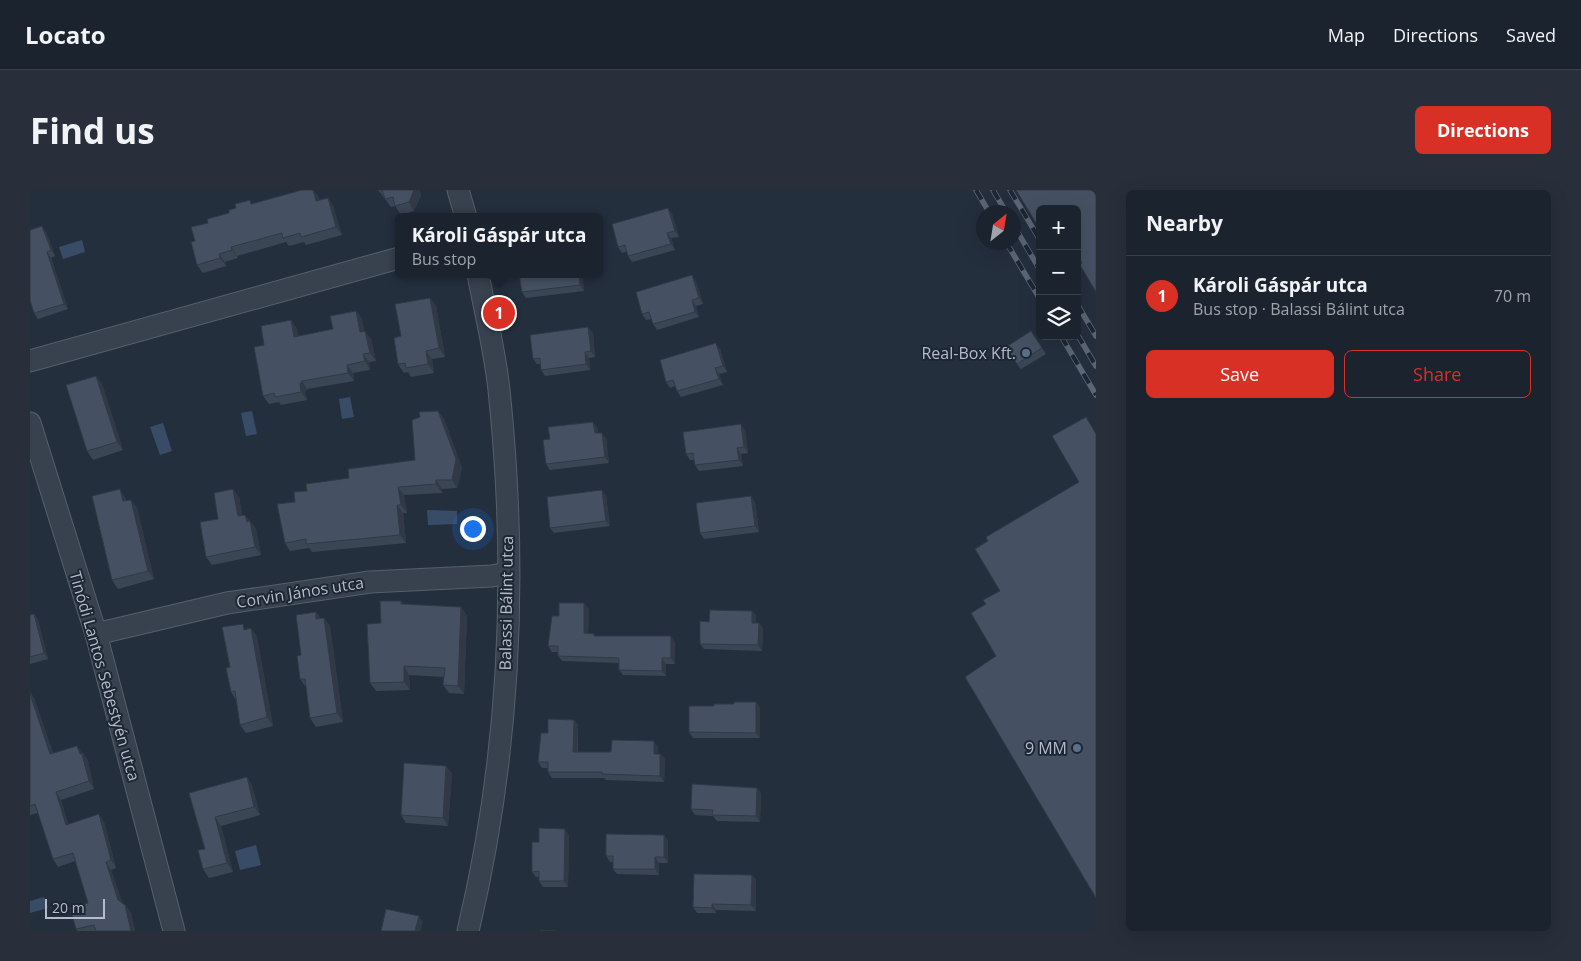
<!DOCTYPE html>
<meta charset="utf-8">
<style>
body{margin:0;font-family:"Open Sans",sans-serif;background:#282f3a;color:#f1f3f6}
.controls{position:absolute;right:15px;top:15px;display:grid;overflow:hidden;border-radius:8px;box-shadow:0 5px 20px #0002}
.controls button{width:45px;height:45px;display:grid;place-items:center;padding:0;border:0;border-bottom:1px solid #39404a;background:#1b232e;color:#f1f3f6;font:25px sans-serif}
.compass{position:absolute;left:946px;top:15px;width:45px;height:45px;border-radius:50%;background:#1b232e;box-shadow:0 5px 20px #0002;rotate:30deg}
.scale{position:absolute;left:15px;bottom:12px;width:60px;box-sizing:border-box;padding-left:5px;border:2px solid #b4bcc9;border-top:0;font-size:14px;line-height:18px;white-space:nowrap;color:#b4bcc9;-webkit-text-stroke:4px #1d2633;paint-order:stroke}
.you{position:absolute;left:442px;top:338px;width:18px;height:18px;margin:-12px;border:4px solid #fff;border-radius:50%;background:#1a73e8;box-shadow:0 0 0 8px #1a73e833}
.badge{display:grid;place-items:center;width:32px;height:32px;border-radius:50%;background:#d93025;color:#fff;font-size:16px;font-weight:700}
.pin{position:absolute;translate:-50% -50%;border:2px solid #fff;box-shadow:0 1px 5px #0006}
.popup{position:absolute;left:365px;top:23px;width:208px;height:65px;box-sizing:border-box;display:grid;place-content:center;border-radius:8px;background:#1b232e;filter:drop-shadow(0 1px 4px #0005);font-size:16px;white-space:nowrap;color:#a0a4aa}
.popup b{font-size:19px;color:#f1f3f6}
.popup::after{content:'';position:absolute;left:50%;top:100%;margin-left:-10px;border:10px solid transparent;border-top-color:#1b232e}
.list{margin:0;padding:0;list-style:none}
h2{display:flex;justify-content:space-between;align-items:center;height:65px;margin:0;padding:0 20px;font-size:21px}
h2 small{font-size:16px;font-weight:400;color:#a0a4aa}
.list li{display:grid;grid-template-columns:32px 1fr auto;gap:15px;align-items:center;box-sizing:border-box;height:80px;padding:0 20px;border-top:1px solid #39404a}
.list b{display:block;font-size:19px;white-space:nowrap}
.list p{margin:0;font-size:16px;white-space:nowrap;color:#a0a4aa}
.list em{font-size:16px;font-style:normal;color:#a0a4aa}
.actions{display:flex;gap:10px;padding:15px 20px}
.actions a{flex:1;padding:11px 0;border:1px solid #d93025;border-radius:8px;text-align:center;font-size:18px;color:#d93025}
.actions .main{background:#d93025;color:#fff}
.icon{flex:none;width:28px;height:28px;fill:none;stroke:currentColor;stroke-width:2;stroke-linecap:round;stroke-linejoin:round}
.map{position:relative;flex:none;width:1066px;height:741px;overflow:hidden;border-radius:8px}
header{display:flex;align-items:center;gap:30px;box-sizing:border-box;height:70px;padding:0 25px;background:#1b232e;border-bottom:1px solid #39404a}
header strong{font-size:24px}
nav{display:flex;gap:28px;margin-inline-start:auto;font-size:18px}
.intro{display:flex;align-items:center;justify-content:space-between;box-sizing:border-box;height:120px;padding:0 30px}
h1{margin:0;font-size:35px}
.button{padding:12px 22px;border-radius:8px;background:#d93025;color:#fff;font-size:18px;font-weight:700}
main{display:flex;gap:30px;padding:0 30px}
aside{flex:1;background:#1b232e;border-radius:8px;box-shadow:0 5px 20px #0002}
.map>svg:first-child{display:block}
</style>
<header>
<strong>Locato</strong>
<nav><a>Map</a><a>Directions</a><a>Saved</a></nav>
</header>
<div class="intro"><h1>Find us</h1><a class="button">Directions</a></div>
<main>
<div class="map">
<svg width="1066" height="741" viewBox="0 0 1066 741">
<rect width="100%" height="100%" fill="#242f3e"/>
<g fill="#394c67">
<path d="M52,50L55,62L33,69L29,57Z"/>
<path d="M320,207L324,227L312,229L309,209Z"/>
<path d="M222,221L227,244L216,246L211,223Z"/>
<path d="M133,233L142,261L130,265L120,237Z"/>
<path d="M397,320L427,321V334L398,335Z"/>
<path d="M226,655L231,675L210,680L205,661Z"/>
<path d="M14,707L18,718L0,723V711Z"/>
</g>
<g fill="none" stroke-linecap="round" stroke-linejoin="round">
<defs>
<g id="minor">
<path d="M428,0L436,27"/>
<path d="M0,171L369,68"/>
<path d="M0,233L66,444L144,741"/>
<path d="M66,444L197,413L340,392L462,386L477,383"/>
<path d="M438,741C480,565 488,380 469,200C465,161 455,122 448,84"/>
</g>
</defs>
<use href="#minor" stroke="#565f6c" stroke-width="23"/>
<use href="#minor" stroke="#38414e" stroke-width="21"/>
<defs>
<g id="rail">
<path d="M946,0L959,22"/>
<path d="M963,0L976,22"/>
<path d="M980,0L1010,50"/>
<path d="M984,36L1010,80"/>
<path d="M976,52L1010,109"/>
<path d="M1047,114L1066,146"/>
<path d="M1047,144L1066,176"/>
<path d="M1031,146L1066,205"/>
</g>
</defs>
<use href="#rail" stroke="#5a6575" stroke-width="5.5"/>
<use href="#rail" stroke="#1d2633" stroke-width="4" stroke-dasharray="11" stroke-linecap="butt"/>
</g>
<g fill="#3b4654">
<path d="M348,0H389L391,5L384,21L371,25L365,16L361,17Z"/>
<path d="M288,6L289,10L298,8L303,16L312,45L276,55L274,52L259,56L256,52L207,66L208,68L195,72L196,76L173,83L167,75L165,51L178,33L199,23L223,14Z"/>
<path d="M638,18L642,24L649,47L641,48L645,60L602,72L598,66L597,61L592,63L588,57Z"/>
<path d="M16,42L25,66L21,68L38,119L8,129L4,123Z"/>
<path d="M552,84L554,101L496,108L492,102Z"/>
<path d="M666,91L673,114L666,116L669,127L627,140L623,134L621,129L616,130L612,124Z"/>
<path d="M400,108L406,116L415,167L402,169L404,183L381,187L378,182L374,183L368,174L371,146Z"/>
<path d="M326,121L332,129L334,141L341,149L346,171L339,172L340,180L323,183L324,191L277,199L275,202L277,210L251,215L249,212L239,214L233,206L234,155L261,130L267,139L268,146L303,139Z"/>
<path d="M1001,141L1016,164L991,179L987,174Z"/>
<path d="M563,143L565,167L559,168L560,180L515,186L511,180V174H507L503,169Z"/>
<path d="M690,159L697,182L689,184L693,195L651,207L647,201L645,196L640,198L636,192Z"/>
<path d="M72,194L93,260L63,270L57,261Z"/>
<path d="M408,221L414,229L432,278L427,298L412,299V303L374,305L377,323H373L376,353L282,362L279,358L260,361L255,353L265,312L277,301L319,288L385,270Z"/>
<path d="M567,237L568,243L576,248L579,273L520,280L516,274L520,249Z"/>
<path d="M715,240L718,263L711,264L713,276L669,281L665,275L664,270H660L656,264Z"/>
<path d="M90,299L95,308L96,311L101,310L107,318L124,389L88,399L82,390Z"/>
<path d="M576,306L580,336L524,343L520,338Z"/>
<path d="M721,306L725,312L729,342L674,349L670,343Z"/>
<path d="M209,307L212,325H215L226,339L231,365L182,375L176,367L188,329Z"/>
<path d="M371,411L373,414L431,417L437,426L434,504L419,503L413,495L414,487L379,485L380,500L346,501L340,493L351,433Z"/>
<path d="M559,419L558,443L564,444L566,446L645,452V474H636V486L593,485L589,480V473L532,471L528,466V462H522L518,456L529,426Z"/>
<path d="M722,421L726,426V433H729L733,439L732,461L674,459L670,454L679,432Z"/>
<path d="M286,422L290,428H294L300,436L313,532L286,537L280,528L276,497L270,489L271,465Z"/>
<path d="M4,424L8,430L18,469L0,474V425Z"/>
<path d="M221,438L227,447L243,536L216,543L210,535L206,510L201,502L200,477L217,439Z"/>
<path d="M0,502L4,508L23,563H53L58,571L64,599L31,610L38,634L74,632L86,678L81,680L92,712L95,715L101,723L105,741H47L46,739L58,713L45,671L28,677L23,669L8,623L0,625Z"/>
<path d="M726,512L730,518V548H663L659,542L684,516Z"/>
<path d="M544,530L548,535V562H581L628,557V564H630L635,569L634,592L576,590L574,588H522L518,582V578H512L508,572L518,543Z"/>
<path d="M416,576L422,584L418,636L376,633L371,625Z"/>
<path d="M217,587L222,596L230,625L191,636L203,682L179,688L173,679L175,659L159,603Z"/>
<path d="M731,603L730,632L687,631L683,626L665,625L661,619Z"/>
<path d="M539,645L538,697H513L509,691V687H506L502,682L509,652Z"/>
<path d="M634,645L638,651V673H629V685L587,684L583,679V672H580L576,666Z"/>
<path d="M722,685L726,690V721L686,720V723H667L663,717Z"/>
</g>
<g fill="#303945">
<path d="M283,0H284L288,6L292,19L286,11Z"/>
<path d="M384,0H389L391,5L384,21L379,12Z"/>
<path d="M298,8L303,16L312,45L306,37Z"/>
<path d="M638,18L642,24L649,47L645,41Z"/>
<path d="M12,36L16,42L25,66L21,60Z"/>
<path d="M637,43L641,48L645,60L641,54Z"/>
<path d="M201,57L207,66L208,68L202,60Z"/>
<path d="M17,62L21,68L38,119L34,114Z"/>
<path d="M189,64L195,72L196,76L190,68Z"/>
<path d="M549,84H552L554,101L550,95Z"/>
<path d="M662,85L666,91L673,114L669,108Z"/>
<path d="M400,108L406,116L415,167L409,158Z"/>
<path d="M662,110L666,116L669,127L665,122Z"/>
<path d="M326,121L332,129L336,150L330,142Z"/>
<path d="M261,130L267,139L270,155L264,147Z"/>
<path d="M558,137L563,143L565,167L561,161Z"/>
<path d="M335,141L341,149L346,171L340,163Z"/>
<path d="M686,153L690,159L697,182L693,176Z"/>
<path d="M396,161L402,169L404,183L398,174Z"/>
<path d="M555,162L559,168L560,180L556,174Z"/>
<path d="M333,164L339,172L340,180L335,171Z"/>
<path d="M317,175L323,183L324,191L318,183Z"/>
<path d="M685,178L689,184L693,195L689,189Z"/>
<path d="M66,186L72,194L93,260L87,252Z"/>
<path d="M272,191L277,199L275,202L277,210L271,202L270,194Z"/>
<path d="M408,221L414,229L432,278L427,298L422,290Z"/>
<path d="M563,232L567,237L569,249L565,243Z"/>
<path d="M711,234L715,240L718,263L714,257Z"/>
<path d="M572,243L576,248L579,273L575,267Z"/>
<path d="M707,258L711,264L713,276L709,270Z"/>
<path d="M406,290L412,299V303L406,294Z"/>
<path d="M368,297L374,305L377,323L371,315Z"/>
<path d="M90,299L95,308L99,320L93,311Z"/>
<path d="M203,299L209,307L214,335L208,326Z"/>
<path d="M572,300L576,306L580,336L576,331Z"/>
<path d="M721,306L725,312L729,342L725,336Z"/>
<path d="M101,310L107,318L124,389L118,381Z"/>
<path d="M367,315L373,323L376,353L370,345Z"/>
<path d="M215,325L226,339L231,365L225,357L217,332Z"/>
<path d="M554,413L559,419L558,449L554,443Z"/>
<path d="M431,417L437,426L434,504L428,496Z"/>
<path d="M722,421L726,426V439L722,433Z"/>
<path d="M286,422L292,431L286,429Z"/>
<path d="M4,424L8,430L18,469L14,463Z"/>
<path d="M294,428L300,436L313,532L307,523Z"/>
<path d="M729,433L733,439L732,461L728,455Z"/>
<path d="M221,438L227,447L243,536L237,527Z"/>
<path d="M641,446L645,452V474L641,468Z"/>
<path d="M632,468L636,474V486L632,481Z"/>
<path d="M374,476L379,485L380,500L374,492Z"/>
<path d="M0,502L4,508L26,572L20,564Z"/>
<path d="M726,512L730,518V548L726,543Z"/>
<path d="M544,530L548,535L547,567L543,562Z"/>
<path d="M624,551L628,557V569L624,564Z"/>
<path d="M47,556L58,571L64,599L59,591Z"/>
<path d="M630,564L635,569L634,592L630,586Z"/>
<path d="M416,576L422,584L418,636L413,628Z"/>
<path d="M217,587L222,596L230,625L224,617Z"/>
<path d="M727,598L731,603L730,632L726,626Z"/>
<path d="M26,602L31,610L41,643L36,635Z"/>
<path d="M69,624L74,632L86,678L81,670Z"/>
<path d="M185,627L191,636L203,682L197,673Z"/>
<path d="M535,639L539,645L538,697L534,691Z"/>
<path d="M634,645L638,651V673L634,667Z"/>
<path d="M625,667L629,673V685L625,679Z"/>
<path d="M76,672L81,680L94,717L88,710Z"/>
<path d="M722,685L726,690V721L721,715Z"/>
<path d="M682,714L686,720V723L682,718Z"/>
<path d="M95,715L101,723L105,741H101Z"/>
<path d="M389,726L393,732L390,741H385Z"/>
</g>
<g fill="#455162" stroke="#303945">
<path d="M272,0H283L286,11L298,8L306,37L271,47L270,43L253,48L252,43L201,57L202,60L189,64L190,68L167,75L161,52L165,51L161,37L178,33L177,29L199,23V20L206,18L205,14L220,10L221,14Z"/>
<path d="M352,0H384L379,12L365,16L363,7L355,9Z"/>
<path d="M986,0H1066V102L1050,75L1052,73L1047,64V19H1010V38H1009Z"/>
<path d="M638,18L645,41L637,43L641,54L598,66L595,55L588,57L582,34Z"/>
<path d="M12,36L21,60L17,62L34,114L4,123L0,110V40Z"/>
<path d="M489,84H549L550,95L492,102Z"/>
<path d="M662,85L669,108L662,110L665,122L623,134L619,122L612,124L606,102Z"/>
<path d="M400,108L409,158L396,161L398,174L376,178L375,173L368,174L364,148L371,146L365,114Z"/>
<path d="M326,121L330,142L335,141L340,163L333,164L335,171L317,175L318,183L272,191L270,194L271,202L245,207L244,203L233,206L224,157L234,155L231,136L261,130L264,147L303,139L300,126Z"/>
<path d="M558,137L561,161L555,162L556,174L511,180L510,168L503,169L500,145Z"/>
<path d="M1001,141L1012,158L987,174L976,157Z"/>
<path d="M686,153L693,176L685,178L689,189L647,201L643,190L636,192L630,170Z"/>
<path d="M66,186L87,252L57,261L36,195Z"/>
<path d="M408,221L426,269L422,290H406V294L368,297L371,315H367L370,345L276,354V349L255,353L247,314L265,312L264,302L277,301L276,294L319,288L318,279L385,270L382,230L390,227L389,222Z"/>
<path d="M1056,227L1066,244V708L935,487L966,466L941,423L956,414L953,410L970,401L945,359L958,351L956,347L1049,292L1022,246Z"/>
<path d="M563,232L565,243H572L575,267L516,274L513,250L520,249L518,237Z"/>
<path d="M711,234L714,257L707,258L709,270L665,275L663,263L656,264L653,242Z"/>
<path d="M90,299L93,311L101,310L118,381L82,390L62,306Z"/>
<path d="M203,299L208,326L215,325L217,332L220,331L225,357L176,367L170,332L188,329L184,303Z"/>
<path d="M572,300L576,331L520,338L517,307Z"/>
<path d="M721,306L725,336L670,343L666,313Z"/>
<path d="M350,411H371V414L431,417L428,496L413,495L415,478L374,476V492L340,493L337,434L351,433Z"/>
<path d="M529,413H554V443L564,444V446H641V468H632V481L589,480V468L528,466V456H518L522,426H529Z"/>
<path d="M680,420L722,421V433H729L728,455L670,454V431L679,432Z"/>
<path d="M286,422V429L294,428L307,523L280,528L275,489H270L267,466L271,465L266,425Z"/>
<path d="M4,424L14,463L0,467V425Z"/>
<path d="M213,434L214,440L221,438L237,527L210,535L205,501L201,502L196,478L200,477L192,437Z"/>
<path d="M0,504L20,564L47,556L50,564H52L59,591L26,602L36,635L69,624L81,670L76,672L88,710L95,715L101,741H66L64,735L46,739L40,718L58,713L43,663L23,669L5,614L0,616Z"/>
<path d="M704,512H726V543L659,542V516H684V514H704Z"/>
<path d="M518,529L544,530L543,562H581L582,550L624,551V564H630V586L572,584V582H518V572H508L511,543H518Z"/>
<path d="M374,573L416,576L413,628L371,625Z"/>
<path d="M217,587L224,617L185,627L197,673L173,679L168,660L175,659L159,603Z"/>
<path d="M662,594L727,598L726,626L682,625L683,620L661,619Z"/>
<path d="M509,638L535,639L534,691H509V681L502,682V652H509Z"/>
<path d="M576,644L634,645V667H625V679H583V666H576Z"/>
<path d="M664,684L722,685L721,715L682,714V718L663,717Z"/>
<path d="M356,719L389,726L385,741H351Z"/>
<path d="M510,740L526,741H510Z"/>
</g>
<g fill="#5c6f8a" stroke="#1d2633" stroke-width="2">
<circle cx="996" cy="163" r="5"/>
<circle cx="1047" cy="558" r="5"/>
</g>
<g text-anchor="middle" stroke-width="4" stroke-linejoin="round" paint-order="stroke">
<g font-size="16" fill="#b4bcc9" stroke="#1d2633" text-anchor="end">
<text x="986" y="169">Real-Box Kft.</text>
<text x="1037" y="564">9 MM</text>
</g>
<g font-size="16" fill="#b4bcc9" stroke="#1d2633">
<text transform="translate(270 402) rotate(-9)" y="6">Corvin János utca</text>
<text transform="translate(476 413) rotate(-89)" y="6">Balassi Bálint utca</text>
<text transform="translate(75 486) rotate(74)" y="6">Tinódi Lantos Sebestyén utca</text>
</g>
</g>
</svg>
<div class="controls">
<button>+</button>
<button>−</button>
<button><svg class="icon" aria-label="layers" viewBox="0 0 24 24"><path d="M12 4l9 5-9 5-9-5zM3 14l9 5 9-5"/></svg></button>
</div>
<svg class="compass" viewBox="-18 -18 36 36"><path d="M0-13l5 13h-10z" fill="#e53935"/><path d="M0 13l5-13h-10z" fill="#a0a4aa"/></svg>
<div class="scale">20 m</div>
<div class="you"></div>
<div class="pin badge" style="left:469px;top:123px">1</div>
<div class="popup"><b>Károli Gáspár utca</b>Bus stop</div>
</div>
<aside>
<h2>Nearby<small></small></h2>
<ul class="list">
<li><span class="badge">1</span><div><b>Károli Gáspár utca</b><p>Bus stop · Balassi Bálint utca</p></div><em>70 m</em></li>
</ul>
<div class="actions"><a class="main">Save</a><a>Share</a></div>
</aside>
</main>
